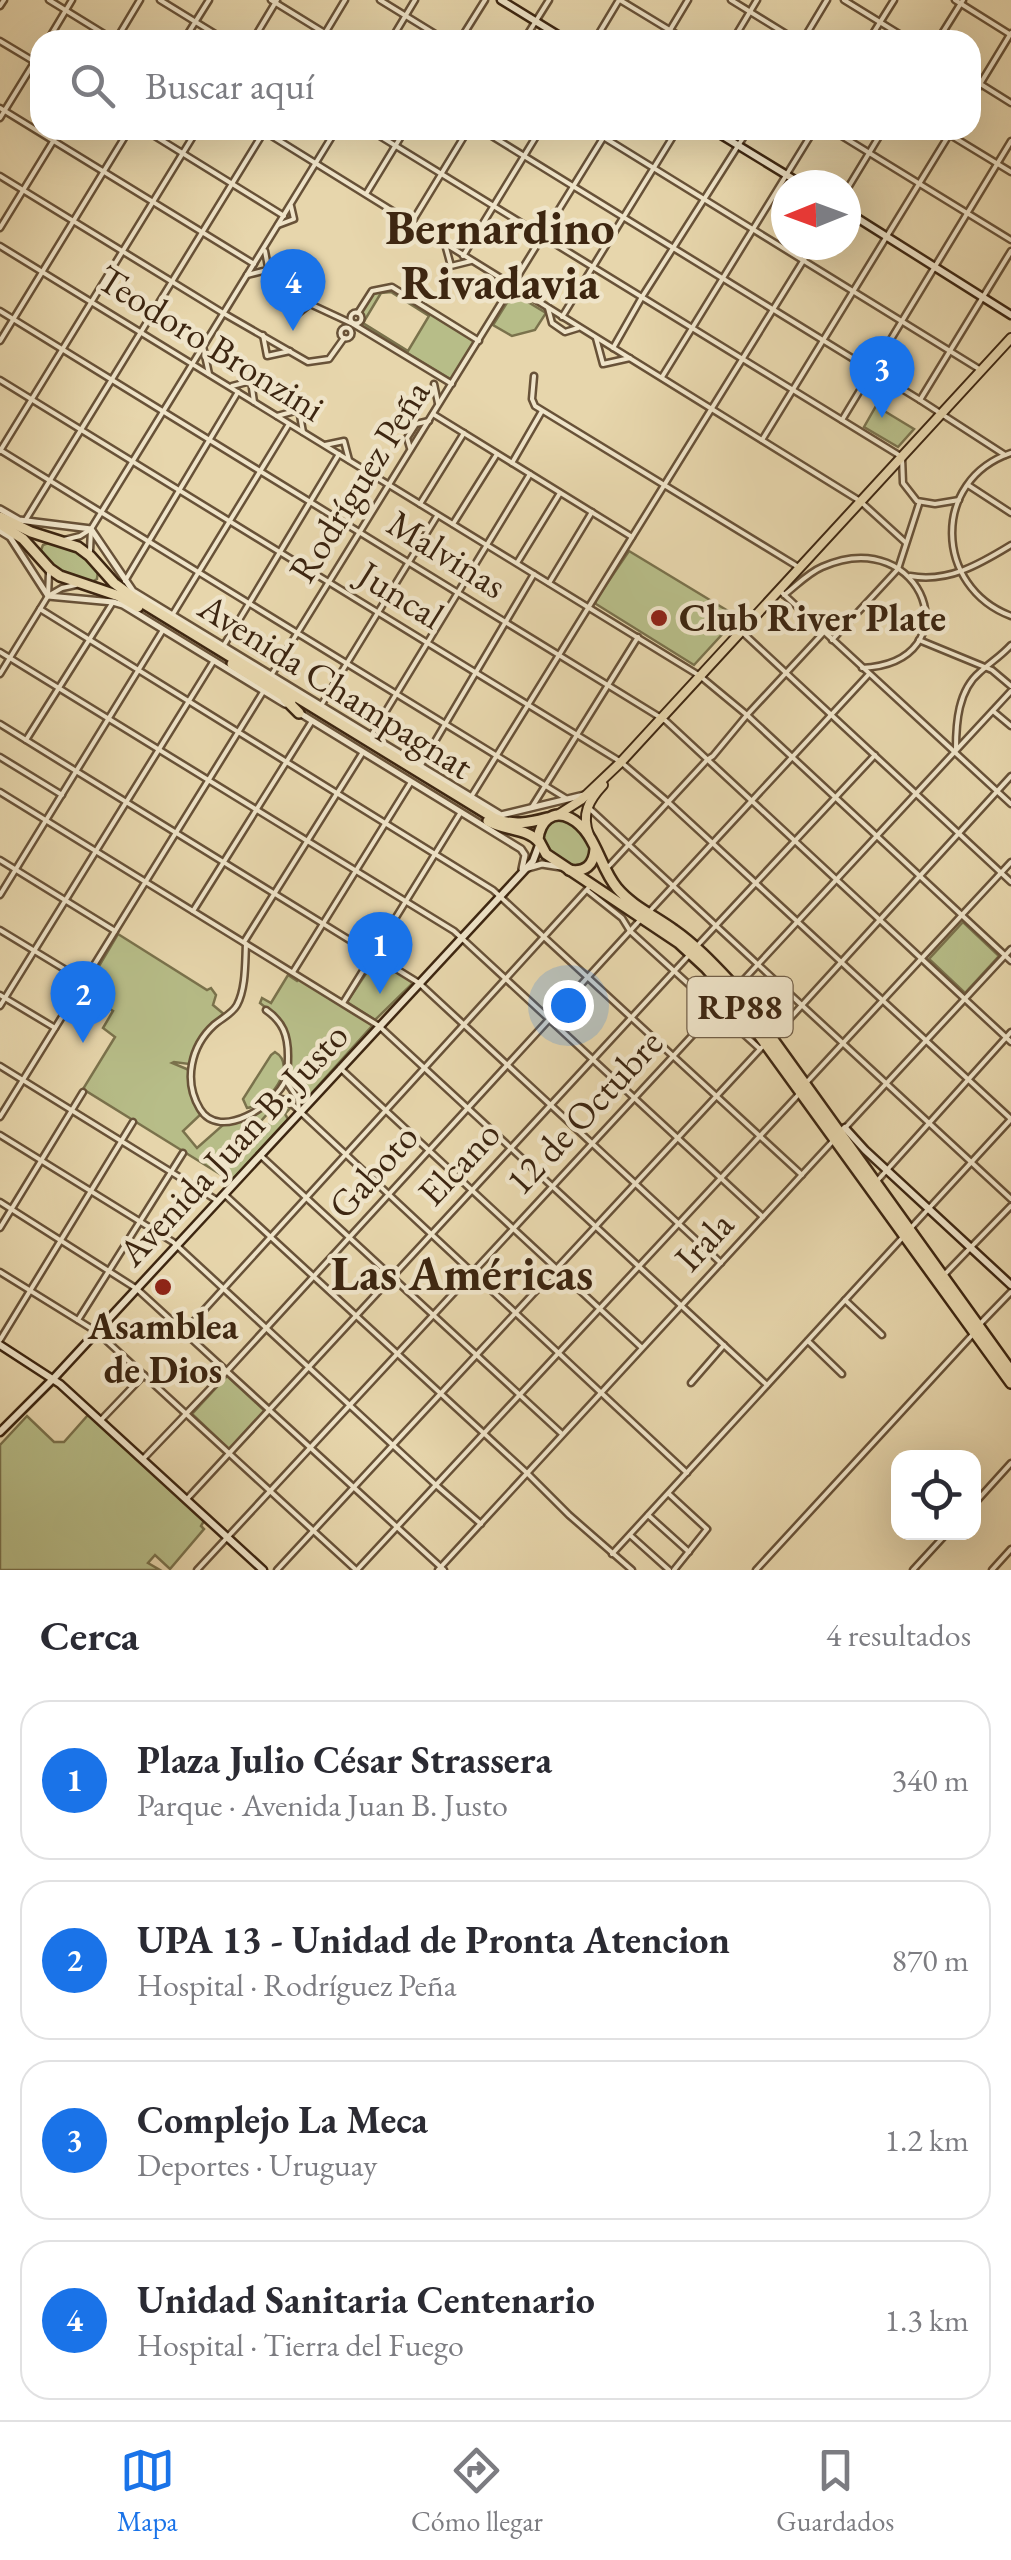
<!DOCTYPE html>
<html lang="es">
<meta charset="utf-8">
<style>
body{margin:0;font-family:"EB Garamond",serif;background:#f2f2f3;color:#2b2b33}
.controls{position:absolute;right:30px;bottom:30px;display:grid;overflow:hidden;border-radius:20px;box-shadow:0 10px 40px #0002}
.controls button{width:90px;height:90px;display:grid;place-items:center;padding:0;border:0;border-bottom:2px solid #e1e1e2;background:#fff;color:#2b2b33;font:50px sans-serif}
.compass{position:absolute;left:771px;top:170px;width:90px;height:90px;border-radius:50%;background:#fff;box-shadow:0 10px 40px #0002;rotate:269deg}
.you{position:absolute;left:568px;top:1005px;width:35px;height:35px;margin:-25px;border:8px solid #fff;border-radius:50%;background:#1a73e8;box-shadow:0 0 0 15px #1a73e833}
.badge{display:grid;place-items:center;width:65px;height:65px;border-radius:50%;background:#1a73e8;color:#fff;font-size:32px;font-weight:700}
.pin{position:absolute;translate:-50% -82px;filter:drop-shadow(0 2px 5px #0008)}
.pin::after{content:'';position:absolute;top:52px;width:35px;height:30px;background:inherit;clip-path:polygon(0 0,100% 0,50% 100%)}
.list{margin:0;padding:0;list-style:none}
h2{display:flex;justify-content:space-between;align-items:center;height:130px;margin:0;padding:0 40px;font-size:42px}
h2 small{font-size:32px;font-weight:400;color:#7c7c81}
.list li{display:grid;grid-template-columns:65px 1fr auto;gap:30px;align-items:center;box-sizing:border-box;height:160px;margin:0 20px 20px;padding:0 20px;border:2px solid #e1e1e2;border-radius:30px}
.list b{display:block;font-size:38px;white-space:nowrap}
.list p{margin:0;font-size:32px;white-space:nowrap;color:#7c7c81}
.list em{font-size:32px;font-style:normal;color:#7c7c81}
.icon{flex:none;width:55px;height:55px;fill:none;stroke:currentColor;stroke-width:2;stroke-linecap:round;stroke-linejoin:round}
.map{position:relative;flex:none;width:1011px;height:1570px;overflow:hidden}
.search{position:absolute;background:#fff;box-shadow:0 10px 40px #0002;left:30px;right:30px;top:30px;height:110px;display:flex;align-items:center;gap:25px;box-sizing:border-box;padding:0 35px;border-radius:30px;color:#7c7c81;font-size:38px}
.sheet{height:850px;background:#fff}
nav{display:flex;justify-content:space-around;align-items:center;box-sizing:border-box;height:140px;border-top:2px solid #e1e1e2;background:#fff;font-size:28px;color:#7c7c81}
nav a{display:grid;justify-items:center;gap:5px}
nav .on{color:#1a73e8}
.map>svg:first-child{display:block}
</style>
<div class="map">
<svg width="1011" height="1570" viewBox="0 0 1011 1570">
<rect width="100%" height="100%" fill="#e7d6ac"/>
<filter id="stains"><feTurbulence type="fractalNoise" baseFrequency=".002" numOctaves="4"/><feColorMatrix values="0 0 0 0 .2 0 0 0 0 .09 0 0 0 0 .02 0 0 0 .5 -.17"/></filter>
<radialGradient id="worn" r=".72"><stop offset=".6" stop-color="#630" stop-opacity="0"/><stop offset="1" stop-color="#630" stop-opacity=".3"/></radialGradient>
<g fill="#b7bd88" stroke="#7a724c" stroke-width="2.5" fill-rule="evenodd">
<path d="M391,289L475,341L452,380L361,325L362,311L373,293ZM391,292L429,316L408,351L363,323L381,293Z"/>
<path d="M513,293L546,313L535,330L512,336L493,325Z"/>
<path d="M876,406L914,429L898,447L864,427Z"/>
<path d="M51,542L84,554L98,570L97,579L90,583C68,576 52,571 41,550L43,545Z"/>
<path d="M629,551L738,617L694,665L596,604L595,601Z"/>
<path d="M555,819C578,822 604,845 583,867H571L543,846L541,841L545,825Z"/>
<path d="M963,922L999,956L965,993L929,959Z"/>
<path d="M118,934L207,990L211,988L216,995L213,1005L225,1015C207,1030 197,1043 189,1064L174,1062L172,1063L189,1070L193,1100L201,1114L183,1131L197,1148L224,1124L253,1115L276,1101L277,1103L253,1130L258,1136L283,1109L288,1106L291,1107L285,1114L288,1119L231,1181L83,1089L115,1037L103,1028L113,1011L95,1000L85,1015L74,1008Z"/>
<path d="M375,960L411,980L412,984L375,1020L347,1002Z"/>
<path d="M288,975L297,981L299,979L371,1024L372,1026L309,1096L306,1097L300,1089L325,1061L320,1057L292,1087C289,1078 290,1072 290,1062C291,1030 284,1022 260,1003L262,998L271,1003Z"/>
<path d="M275,1052C299,1066 268,1106 247,1108L243,1099L271,1055Z"/>
<path d="M227,1376L265,1411L230,1450L192,1414Z"/>
<path d="M88,1415L204,1521L201,1526L204,1529L170,1569L155,1555L148,1563L160,1570H0V1445L27,1416L54,1442H64Z"/>
</g>
<g fill="none" stroke-linecap="round" stroke-linejoin="round">
<defs>
<g id="minor">
<path d="M49,0L114,40"/>
<path d="M160,0L225,40"/>
<path d="M271,0L336,40"/>
<path d="M380,0L445,40"/>
<path d="M620,0L686,40"/>
<path d="M731,0L796,40"/>
<path d="M844,0L909,40"/>
<path d="M955,0L1011,35"/>
<path d="M0,6L4,0"/>
<path d="M48,40L72,0"/>
<path d="M116,40L140,0"/>
<path d="M184,40L209,0"/>
<path d="M253,40L277,0"/>
<path d="M321,40L345,0"/>
<path d="M391,40L415,0"/>
<path d="M460,40L485,0"/>
<path d="M524,40L549,0"/>
<path d="M595,40L619,0"/>
<path d="M664,40L688,0"/>
<path d="M733,40L757,0"/>
<path d="M803,40L827,0"/>
<path d="M869,40L894,0"/>
<path d="M938,40L963,0"/>
<path d="M0,41L40,65"/>
<path d="M971,78L1011,103"/>
<path d="M971,99L1011,33"/>
<path d="M0,108L254,264"/>
<path d="M0,118L40,53"/>
<path d="M145,130L284,216"/>
<path d="M262,130L860,501L905,542"/>
<path d="M370,130L902,457L903,483L917,501L935,504L959,500"/>
<path d="M482,130L920,400L1005,455"/>
<path d="M592,130L979,369"/>
<path d="M832,130L1011,240"/>
<path d="M942,130L1011,172"/>
<path d="M0,176L223,313L308,362L329,359L344,338"/>
<path d="M846,191L883,130"/>
<path d="M366,194L405,130"/>
<path d="M397,213L403,237L423,231"/>
<path d="M412,222L468,130"/>
<path d="M278,225L294,219L291,206"/>
<path d="M0,228L60,130"/>
<path d="M445,244L451,266L471,261"/>
<path d="M0,246L700,676L747,715L1011,961"/>
<path d="M463,256L540,130"/>
<path d="M247,275L267,270L268,267L265,251"/>
<path d="M548,308L552,323L565,332L578,328"/>
<path d="M0,311L666,721L1011,1042"/>
<circle cx="356" cy="318" r="5.5"/>
<path d="M358,313L372,291L392,287L479,341"/>
<path d="M296,315L310,304L353,324L452,384"/>
<path d="M562,317L677,130"/>
<circle cx="346" cy="333" r="5.5"/>
<path d="M263,335L267,356L290,351"/>
<path d="M596,338L603,364L630,358"/>
<path d="M0,341L129,130"/>
<path d="M203,346L209,374"/>
<path d="M613,348L642,297L748,130"/>
<path d="M534,376L532,399L535,406L800,568"/>
<path d="M662,377L814,130"/>
<path d="M0,380L621,762L668,802L1011,1119"/>
<path d="M434,384L438,403"/>
<path d="M232,386L251,381L254,402"/>
<path d="M920,400L1011,251"/>
<path d="M433,414L632,537"/>
<path d="M277,416L299,410L303,432"/>
<path d="M842,420L1011,141"/>
<path d="M762,440L952,130"/>
<path d="M325,445L344,441L349,460"/>
<path d="M410,448L407,438L416,424L429,421"/>
<path d="M0,450L567,799"/>
<path d="M0,451L197,130"/>
<path d="M1011,453C931,480 934,587 1011,616"/>
<path d="M512,463L542,411"/>
<path d="M968,485L1011,513"/>
<path d="M420,504L464,433"/>
<path d="M25,521L265,130"/>
<path d="M453,524L497,454"/>
<path d="M64,540L80,536L91,529"/>
<path d="M90,551L91,529L336,130"/>
<path d="M517,563L560,493"/>
<path d="M910,576C948,583 980,564 1011,545"/>
<path d="M125,581L238,392"/>
<path d="M549,583L592,512"/>
<path d="M779,590L1011,804"/>
<path d="M784,595C796,586 808,573 822,567C924,522 974,662 862,668"/>
<path d="M48,596L62,588L76,585"/>
<path d="M40,609L493,890L802,1175"/>
<path d="M173,614L289,424"/>
<path d="M741,631L1011,882"/>
<path d="M832,640L898,569L919,504"/>
<path d="M919,640L992,670L1011,686"/>
<path d="M224,645L339,454"/>
<path d="M0,652L454,931L763,1217"/>
<path d="M0,674L48,596L49,573"/>
<path d="M272,674L608,130"/>
<path d="M322,704L437,516"/>
<path d="M993,711L1011,726"/>
<path d="M0,724L419,983L721,1263"/>
<path d="M372,734L530,474"/>
<path d="M26,740L113,602"/>
<path d="M956,749C956,723 958,690 980,672C991,662 1001,656 1011,645"/>
<path d="M0,757L62,795"/>
<path d="M421,765L534,574"/>
<path d="M0,792L379,1026L767,1385"/>
<path d="M471,797L813,245"/>
<path d="M532,807L638,637"/>
<path d="M589,808L1011,1199"/>
<path d="M0,860L115,931"/>
<path d="M609,866L707,760L713,756L747,715L824,632"/>
<path d="M588,891L622,918L630,931L760,1049"/>
<path d="M0,895L163,630"/>
<path d="M193,911L312,721"/>
<path d="M648,913L869,674"/>
<path d="M0,930L84,981"/>
<path d="M244,942L363,752"/>
<path d="M246,944C245,963 246,988 237,1005C232,1014 222,1018 214,1025C191,1046 183,1081 200,1109C220,1142 276,1105 286,1079C288,1072 288,1063 288,1056C288,1035 283,1022 266,1010"/>
<path d="M696,947L875,755"/>
<path d="M293,972L411,782"/>
<path d="M737,987L1011,691"/>
<path d="M0,995L55,1028"/>
<path d="M343,1003L461,812"/>
<path d="M0,1006L213,662"/>
<path d="M773,1037L1011,776"/>
<path d="M0,1066L218,1201"/>
<path d="M340,1068L641,1347"/>
<path d="M286,1081L298,1099L299,1112"/>
<path d="M806,1083L1011,862"/>
<path d="M272,1099H282L293,1105L687,1473"/>
<path d="M0,1117L263,692"/>
<path d="M845,1128L1011,949"/>
<path d="M0,1135L173,1242L436,1485L481,1524"/>
<path d="M260,1155L561,1433"/>
<path d="M877,1181L1011,1032"/>
<path d="M224,1194L527,1473L569,1515L632,1570"/>
<path d="M0,1202L137,1289L444,1570"/>
<path d="M0,1228L83,1092"/>
<path d="M909,1230L1011,1119"/>
<path d="M0,1272L97,1332L355,1569"/>
<path d="M945,1274L1011,1206"/>
<path d="M845,1300L882,1335"/>
<path d="M78,1320L183,1153"/>
<path d="M979,1325L1011,1292"/>
<path d="M184,1332L591,885"/>
<path d="M0,1340L133,1122"/>
<path d="M808,1341L842,1374"/>
<path d="M691,1383L724,1345"/>
<path d="M101,1420L144,1375"/>
<path d="M143,1459L227,1371L641,919"/>
<path d="M669,1494L707,1529L674,1570"/>
<path d="M187,1499L691,953"/>
<path d="M974,1504L1011,1463"/>
<path d="M648,1515L689,1552"/>
<path d="M630,1535L669,1570"/>
<path d="M612,1554L903,1237"/>
<path d="M197,1570L727,998"/>
<path d="M277,1570L763,1046"/>
<path d="M357,1570L799,1094"/>
<path d="M438,1570L832,1142"/>
<path d="M756,1570L975,1332"/>
<path d="M913,1570L948,1532"/>
<path d="M992,1570L1011,1549"/>
</g>
<g id="tertiary">
<path d="M0,509L19,520L91,529L133,591L501,815L584,795"/>
<path d="M0,531L10,537L48,596L113,602L123,605L285,704"/>
<path d="M298,712L521,849L525,855L522,869"/>
<path d="M528,868L542,864L561,867"/>
</g>
<g id="secondary">
<path d="M501,0L566,40"/>
<path d="M713,130L803,185"/>
<path d="M846,211L1011,315"/>
<path d="M839,1134L845,1128L865,1150L1011,1285"/>
<path d="M0,1345L60,1384L263,1570"/>
<path d="M0,1432L54,1378L533,861L539,845"/>
</g>
<g id="primary">
<path d="M559,814L581,800L621,762L1011,338"/>
<path d="M589,835C581,814 589,800 603,785"/>
</g>
<g id="trunk">
<path d="M0,517L31,532L78,547L90,556L114,583L133,597L494,818C512,826 529,823 547,818"/>
<path d="M0,524L23,539L50,569L60,576L119,596L138,607"/>
<path d="M232,664L291,701"/>
<path d="M285,699L299,713"/>
<path d="M488,821C506,831 527,828 539,842"/>
<path d="M569,870C585,873 594,865 595,849"/>
<path d="M1011,1371L736,988C716,967 697,946 674,930C655,916 632,906 617,888C599,867 596,831 570,818C552,809 540,822 538,839L546,854L679,943L706,968L730,995L1011,1383"/>
</g>
</defs>
<use href="#minor" stroke="#685238" stroke-width="9"/>
<use href="#tertiary" stroke="#685238" stroke-width="10"/>
<use href="#secondary" stroke="#3d2611" stroke-width="11"/>
<use href="#primary" stroke="#3d2611" stroke-width="12"/>
<use href="#trunk" stroke="#3d2611" stroke-width="14"/>
<use href="#minor" stroke="#efe4c9" stroke-width="4"/>
<use href="#tertiary" stroke="#efe4c9" stroke-width="5"/>
<use href="#secondary" stroke="#efe4c9" stroke-width="6"/>
<use href="#primary" stroke="#e7d6ac" stroke-width="8"/>
<use href="#trunk" stroke="#e7d6ac" stroke-width="9"/>
</g>
<g fill="#8f2418" stroke="#efe4c9" stroke-width="4">
<circle cx="659" cy="618" r="10"/>
<circle cx="163" cy="1287" r="10"/>
</g>
<g text-anchor="middle" stroke-width="9" stroke-linejoin="round" paint-order="stroke">
<rect fill="#efe4c9" stroke="#725f48" stroke-width="2.5" x="687.5" y="977" width="105" height="60" rx="8"/>
<g font-size="35" font-weight="bold" fill="#3d2611">
<text x="740" y="1019">RP88</text>
</g>
<g font-size="38" fill="#3d2611" stroke="#efe4c9">
<text transform="translate(211 343) rotate(32)" y="13">Teodoro Bronzini</text>
<text transform="translate(359 481) rotate(-58)" y="13">Rodríguez Peña</text>
<text transform="translate(447 554) rotate(32)" y="13">Malvinas</text>
<text transform="translate(401 595) rotate(32)" y="13">Juncal</text>
<text transform="translate(336 686) rotate(32)" y="13">Avenida Champagnat</text>
<text transform="translate(584 1112) rotate(-47)" y="13">12 de Octubre</text>
<text transform="translate(233 1144) rotate(-47)" y="13">Avenida Juan B. Justo</text>
<text transform="translate(459 1163) rotate(-47)" y="13">Elcano</text>
<text transform="translate(373 1171) rotate(-48)" y="13">Gaboto</text>
<text transform="translate(704 1241) rotate(-47)" y="13">Irala</text>
</g>
<g font-size="38" font-weight="bold" fill="#3d2611" stroke="#efe4c9" text-anchor="start">
<text x="679" y="631">Club River Plate</text>
<text x="163" y="1339" text-anchor="middle">Asamblea<tspan x="163" dy="44">de Dios</tspan></text>
</g>
<g font-size="48" font-weight="bold" fill="#3d2611" stroke="#efe4c9">
<text x="500" y="244">Bernardino<tspan x="500" dy="55">Rivadavia</tspan></text>
<text x="462" y="1290">Las Américas</text>
</g>
</g>
<rect width="100%" height="100%" filter="url(#stains)"/>
<rect width="100%" height="100%" fill="url(#worn)"/>
</svg>
<div class="controls">
<button><svg class="icon" aria-label="locate" viewBox="0 0 24 24"><circle cx="12" cy="12" r="6"/><path d="M12 2v4M12 18v4M2 12h4M18 12h4"/></svg></button>
</div>
<svg class="compass" viewBox="-18 -18 36 36"><path d="M0-13l5 13h-10z" fill="#e53935"/><path d="M0 13l5-13h-10z" fill="#7c7c81"/></svg>
<div class="you"></div>
<div class="pin badge" style="left:380px;top:994px">1</div>
<div class="pin badge" style="left:83px;top:1043px">2</div>
<div class="pin badge" style="left:882px;top:418px">3</div>
<div class="pin badge" style="left:293px;top:331px">4</div>
<div class="search"><svg class="icon" aria-label="search" viewBox="0 0 24 24"><circle cx="10" cy="10" r="6"/><path d="M15 15l6 6"/></svg>Buscar aquí</div>
</div>
<section class="sheet">
<h2>Cerca<small>4 resultados</small></h2>
<ul class="list">
<li><span class="badge">1</span><div><b>Plaza Julio César Strassera</b><p>Parque · Avenida Juan B. Justo</p></div><em>340 m</em></li>
<li><span class="badge">2</span><div><b>UPA 13 - Unidad de Pronta Atencion</b><p>Hospital · Rodríguez Peña</p></div><em>870 m</em></li>
<li><span class="badge">3</span><div><b>Complejo La Meca</b><p>Deportes · Uruguay</p></div><em>1.2 km</em></li>
<li><span class="badge">4</span><div><b>Unidad Sanitaria Centenario</b><p>Hospital · Tierra del Fuego</p></div><em>1.3 km</em></li>
</ul>
</section>
<nav>
<a class="on"><svg class="icon" aria-label="map" viewBox="0 0 24 24"><path d="M3 6l6-2 6 2 6-2v14l-6 2-6-2-6 2zM9 4v14M15 6v14"/></svg>Mapa</a>
<a><svg class="icon" aria-label="directions" viewBox="0 0 24 24"><path d="M12 3l9 9-9 9-9-9zM9 14v-3h6M13 9l2 2-2 2"/></svg>Cómo llegar</a>
<a><svg class="icon" aria-label="saved" viewBox="0 0 24 24"><path d="M7 4h10v16l-5-4-5 4z"/></svg>Guardados</a>
</nav>
